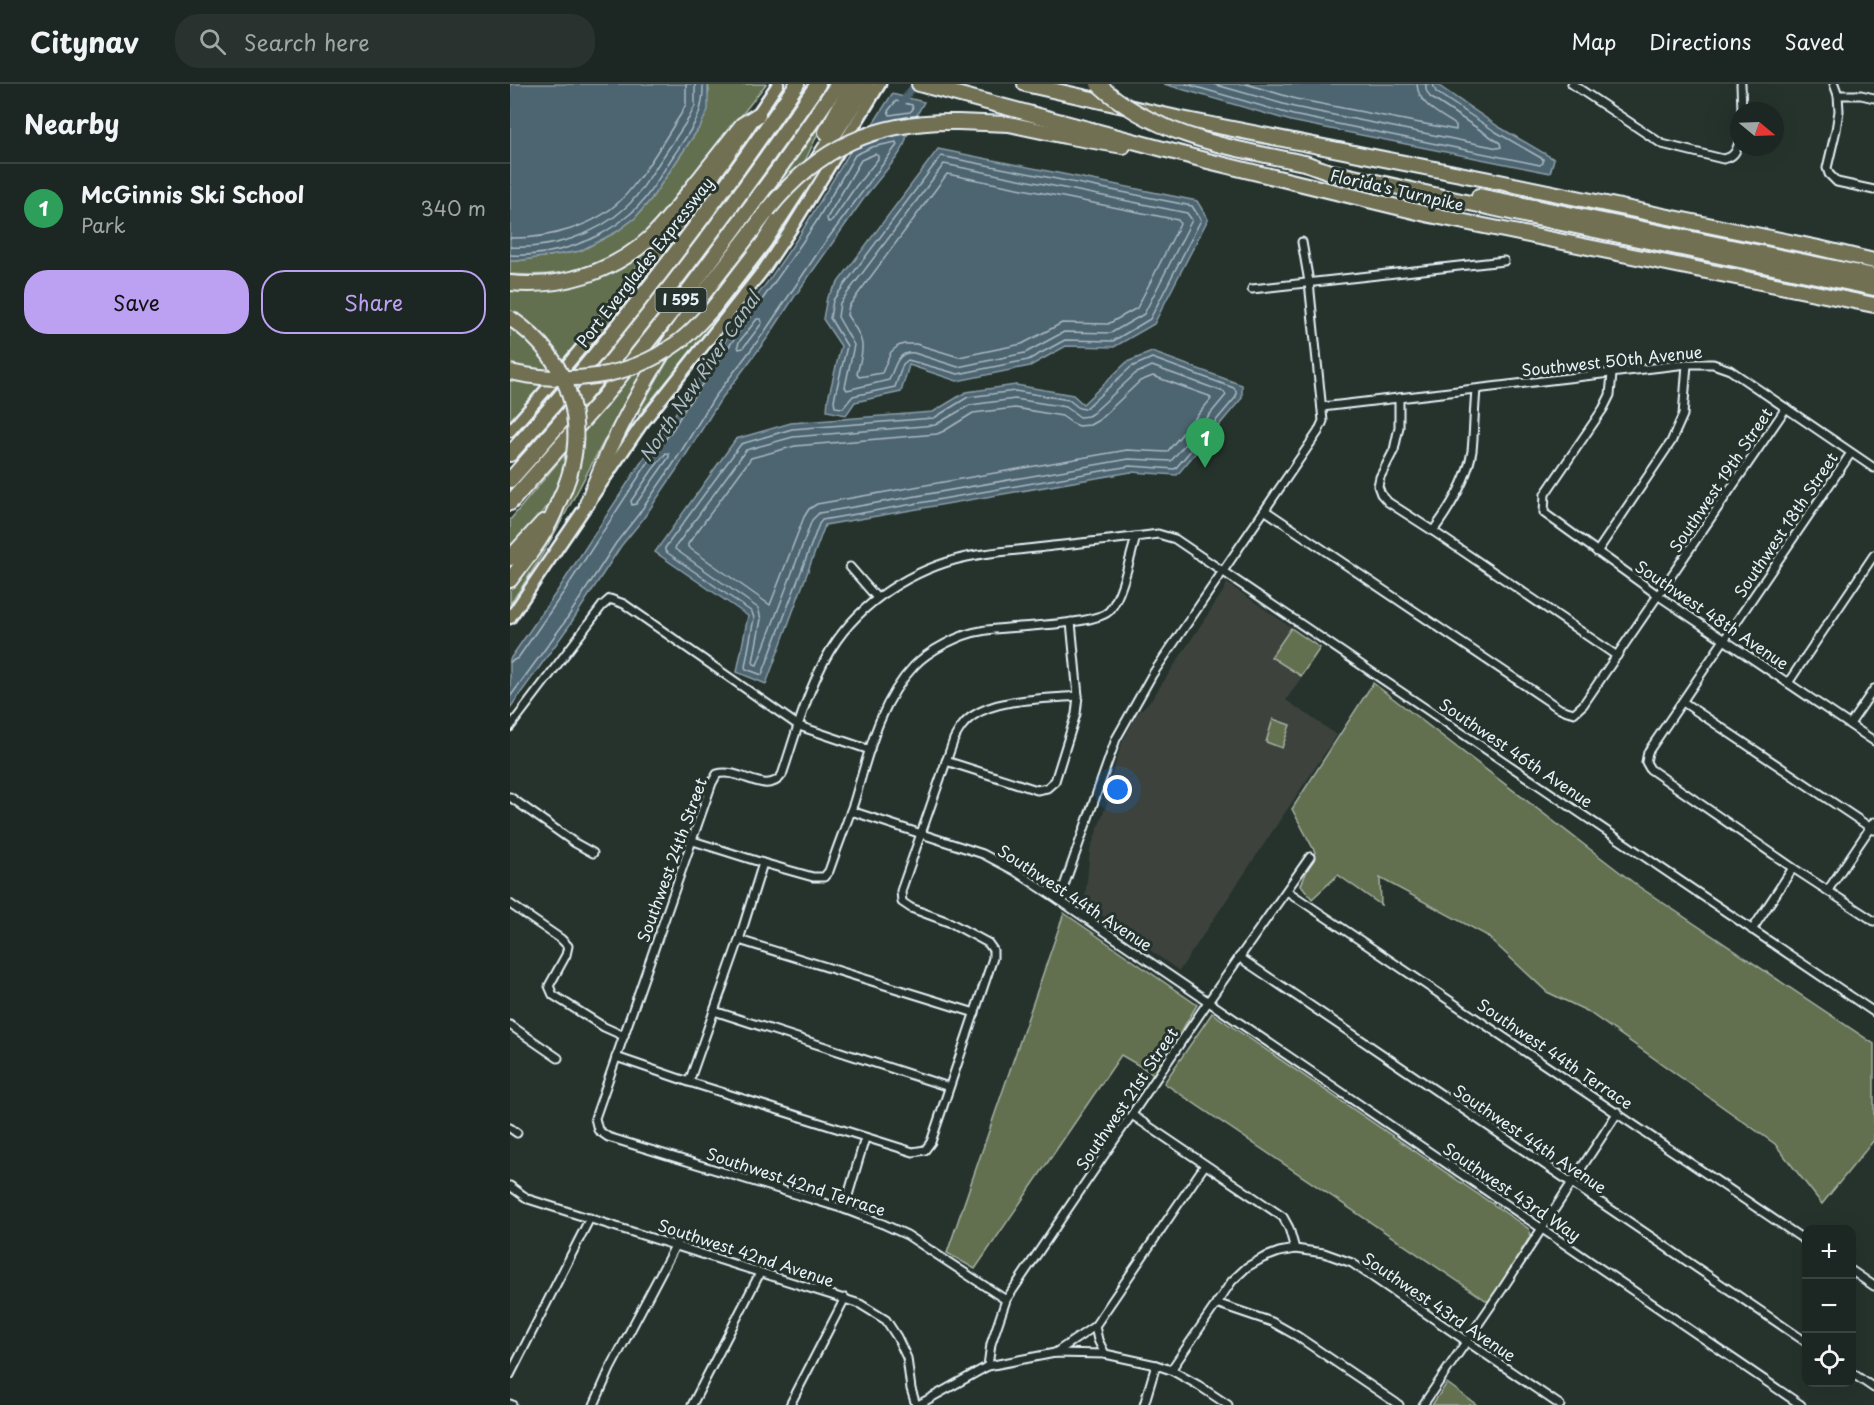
<!DOCTYPE html>
<meta charset="utf-8">
<style>
body{margin:0;font-family:"Playpen Sans",sans-serif;background:#29322f;color:#f1f3f6}
.controls{position:absolute;right:18px;bottom:18px;display:grid;overflow:hidden;border-radius:12px;box-shadow:0 6px 24px #0002}
.controls button{width:54px;height:54px;display:grid;place-items:center;padding:0;border:0;border-bottom:2px solid #3a4340;background:#1c2622;color:#f1f3f6;font:30px sans-serif}
.compass{position:absolute;left:1220px;top:18px;width:54px;height:54px;border-radius:50%;background:#1c2622;box-shadow:0 6px 24px #0002;rotate:109deg}
.you{position:absolute;left:608px;top:706px;width:21px;height:21px;margin:-15px;border:4px solid #fff;border-radius:50%;background:#1a73e8;box-shadow:0 0 0 9px #1a73e833}
.badge{display:grid;place-items:center;width:39px;height:39px;border-radius:50%;background:#bca0f2;color:#fff;font-size:20px;font-weight:700}
.pin{position:absolute;translate:-50% -50px;filter:drop-shadow(0 2px 3px #0008)}
.pin::after{content:'';position:absolute;top:32px;width:21px;height:18px;background:inherit;clip-path:polygon(0 0,100% 0,50% 100%)}
.list{margin:0;padding:0;list-style:none}
h2{display:flex;justify-content:space-between;align-items:center;height:78px;margin:0;padding:0 24px;font-size:26px}
h2 small{font-size:20px;font-weight:400;color:#a0a5a5}
.list li{display:grid;grid-template-columns:39px 1fr auto;gap:18px;align-items:center;box-sizing:border-box;height:90px;padding:0 24px;border-top:2px solid #3a4340}
.list b{display:block;font-size:22px;white-space:nowrap}
.list p{margin:0;font-size:20px;white-space:nowrap;color:#a0a5a5}
.list em{font-size:20px;font-style:normal;color:#a0a5a5}
.actions{display:flex;gap:12px;padding:18px 24px}
.actions a{flex:1;padding:14px 0;border:2px solid #bca0f2;border-radius:24px;text-align:center;font-size:21px;color:#bca0f2}
.actions .main{background:#bca0f2;color:#111}
.icon{flex:none;width:33px;height:33px;fill:none;stroke:currentColor;stroke-width:2;stroke-linecap:round;stroke-linejoin:round}
.map{position:relative;flex:none;width:1364px;height:1321px;overflow:hidden}
header{display:flex;align-items:center;gap:36px;box-sizing:border-box;height:84px;padding:0 30px;background:#1c2622;border-bottom:2px solid #3a4340}
header strong{font-size:28px}
nav{display:flex;gap:33px;margin-inline-start:auto;font-size:21px}
.search{width:420px;height:54px;background:#29322f;display:flex;align-items:center;gap:15px;box-sizing:border-box;padding:0 21px;border-radius:24px;color:#a0a5a5;font-size:22px}
main{display:flex}
aside{flex:1;background:#1c2622}
.map>svg:first-child{display:block}
</style>
<header>
<strong>Citynav</strong>
<div class="search"><svg class="icon" aria-label="search" viewBox="0 0 24 24"><circle cx="10" cy="10" r="6"/><path d="M15 15l6 6"/></svg>Search here</div>
<nav><a>Map</a><a>Directions</a><a>Saved</a></nav>
</header>
<main>
<aside>
<h2>Nearby<small></small></h2>
<ul class="list">
<li><span class="badge" style="background:#2e9e5b">1</span><div><b>McGinnis Ski School</b><p>Park</p></div><em>340 m</em></li>
</ul>
<div class="actions"><a class="main">Save</a><a>Share</a></div>
</aside>
<div class="map">
<svg width="1364" height="1321" viewBox="0 0 1364 1321">
<rect width="100%" height="100%" fill="#26332d"/>
<filter id="ink" filterUnits="userSpaceOnUse"><feTurbulence type="fractalNoise" baseFrequency=".0167" numOctaves="2"/><feDisplacementMap in="SourceGraphic" scale="12" xChannelSelector="R" yChannelSelector="G"/><feConvolveMatrix kernelMatrix="1 2 1 2 8 2 1 2 1" color-interpolation-filters="sRGB"/></filter>
<g filter="url(#ink)">
<path fill="#3c423e" d="M717,499L811,564L776,616L827,651L669,887L576,820L575,816L580,766L597,719L594,714L612,659L627,630L642,615L714,506Z"/>
<g fill="#636f50" stroke="#a6b0a4" stroke-width="1.5">
<path d="M198,0H256L151,134C107,178 62,195 0,190V177H7L70,167L106,148L125,134L141,115L191,41L199,7Z"/>
<path d="M311,40L312,41L294,79L273,98L254,121Z"/>
<path d="M145,158H146L54,278C39,256 22,240 0,226V205C14,205 29,206 43,205C80,201 119,185 145,158Z"/>
<path d="M257,168L202,242L129,331L127,330L160,273L190,250L202,237Z"/>
<path d="M0,243L26,265L44,289L0,337Z"/>
<path d="M153,252L155,253C97,338 60,436 0,520V504L18,481L48,436L61,410L72,374L73,348Z"/>
<path d="M59,365C52,410 29,435 0,468V436Z"/>
<path d="M781,544L810,564L791,592L761,573Z"/>
<path d="M863,599L1128,802L1364,960V1056L1312,1120L1265,1060L1077,927L1037,908L976,851L870,794L871,821L828,791L802,815L791,801L805,768L782,725Z"/>
<path d="M763,635L780,641L772,664L756,658Z"/>
<path d="M554,829L687,921L645,991L611,971L465,1185L437,1169Z"/>
<path d="M702,929L1019,1145L1021,1151L980,1219L654,999Z"/>
<path d="M937,1299L967,1321H922Z"/>
</g>
<g fill="#4d6571" stroke="#8b9da7" stroke-width="1.5">
<path d="M0,0H198V26L191,41L141,115L125,134L106,148L70,167L7,177H0Z"/>
<path d="M654,0H926L989,43L1044,75L1040,89L781,37Z"/>
<path d="M382,10L414,18L405,34L361,43Z"/>
<path d="M398,49L393,64L387,73L357,110L285,212L258,253L209,318L167,385L133,435L111,462L59,542L0,624V575L48,506L132,377L158,342L171,320L213,262L218,252L261,193L289,152L341,66L372,54Z"/>
<path d="M428,65L687,117L698,135L644,240L604,263L556,262L520,282L447,297L399,281L391,308L345,318L336,331L317,327L318,315L331,262L313,235L317,213Z"/>
<path d="M642,268L732,301V314L667,391L621,388L315,441L256,600L227,588L238,532L145,468L226,355L281,339L423,328L456,308L506,301L563,311L573,320L617,278Z"/>
</g>
<g fill="none" stroke-linecap="round" stroke-linejoin="round">
<g stroke="#aab9c2" stroke-width="1.5">
<path d="M676,0L783,31L1030,81L1033,79V75L986,48L926,8L923,0"/>
<path d="M703,0L784,23L988,64L991,63L990,59L920,13L916,6V0"/>
<path d="M736,0L786,15L946,46V41C931,31 908,21 907,0"/>
<path d="M386,17L402,21L403,25L400,28L380,31L378,27Z"/>
<path d="M365,70L368,72V75L346,102L322,137L318,138L317,134L351,76Z"/>
<path d="M431,72L682,122L691,136L640,235L603,257L555,256L518,276L448,290L398,276L393,280L385,303L343,312L333,324L325,323L324,316L337,262L320,234L323,216Z"/>
<path d="M434,80L677,129L682,136L634,230L601,249L554,248L515,269L448,283L404,269C386,267 385,284 379,296L337,306L335,303L344,261L328,233L330,219Z"/>
<path d="M437,90L668,136L670,140L627,224L598,240L552,239L512,260L449,273L406,260H394L388,262L381,268L372,289L349,293L347,290C355,259 355,258 337,231L339,222Z"/>
<path d="M0,154C37,155 84,143 111,116C132,95 154,56 171,30L176,20V0"/>
<path d="M0,163C40,165 85,152 115,124C127,114 135,100 143,88C155,70 167,52 179,34L185,22V0"/>
<path d="M0,171C42,173 88,158 120,130C138,115 151,90 164,71C181,45 194,33 193,0"/>
<path d="M247,235H251L252,239L233,264L229,265L228,262L229,258Z"/>
<path d="M642,274L724,304L726,307V313L665,385L620,382L312,436L309,440L252,591L236,585L235,583L244,534L242,528L155,467V464L231,360L282,345L424,334L458,313L505,307L559,316L569,324L575,325L621,283Z"/>
<path d="M642,282L714,308L716,311L661,377L619,375L309,429L302,436L247,581L244,580L243,578L251,535L248,524L165,465L166,462L236,366L283,353L425,341L460,321L505,315L556,323L570,333L578,332L583,329L625,290Z"/>
<path d="M643,292L699,312L701,315L657,368L617,366L307,420L299,425L294,433L260,521L178,463V460L241,374L285,362L427,350L434,347L463,329L505,324L552,332L562,339L569,342L580,341L589,336L630,297Z"/>
<path d="M156,369L159,370V373L126,420L122,421L121,417L143,385Z"/>
<path d="M0,578L8,574L53,509L137,380L163,345L176,323L283,172L306,138L345,71L362,63L386,58L387,61L311,164L253,250L204,314L162,382L128,431L106,459L54,539L0,613"/>
</g>
<path stroke="#4d6571" stroke-width="7" d="M391,20L405,0"/>
<defs>
<g id="street">
<path d="M1062,0L1152,60L1213,75C1224,73 1226,68 1229,58"/>
<path d="M1231,0L1232,27"/>
<path d="M1324,0L1328,11L1329,27L1326,46L1317,84L1319,90L1327,98L1364,106"/>
<path d="M1328,11H1351L1364,14"/>
<path d="M742,205L994,177"/>
<path d="M1102,290L1100,311L1093,325L1035,410L1034,429L1149,512L1364,657"/>
<path d="M889,314V343L884,366L870,393L868,402L871,410L878,418L923,447L1107,572"/>
<path d="M812,323L1177,280H1203L1220,286L1364,384"/>
<path d="M1341,369L1138,668L1136,678L1140,685L1283,784L1364,837"/>
<path d="M756,427L1050,625L1064,629L1073,621L1276,324"/>
<path d="M923,447C940,424 957,396 962,367C964,347 964,326 966,306"/>
<path d="M1087,468L1161,358L1173,331L1177,280"/>
<path d="M340,483L367,514"/>
<path d="M1278,599L1364,471"/>
<path d="M1173,618L1364,746"/>
<path d="M1340,640L1364,605"/>
<path d="M0,643L92,522L100,515L114,520L289,642L360,666"/>
<path d="M436,677L527,706L537,704L545,697L566,630L568,612L561,538"/>
<path d="M0,713L65,759L83,769"/>
<path d="M341,727L473,770L505,787L549,816L1291,1321"/>
<path d="M183,757L253,779L303,793H314L319,787C327,764 336,741 344,718C358,671 369,619 404,582C418,567 450,550 471,547C495,542 588,542 600,526C612,511 620,473 626,453"/>
<path d="M1318,806L1364,738"/>
<path d="M777,807L1296,1157"/>
<path d="M549,816L606,655L642,591L808,348L813,337L799,198L792,158"/>
<path d="M0,820L51,855L58,862L56,871L39,902L43,911L94,943L114,952"/>
<path d="M1242,846L1283,784"/>
<path d="M229,856L465,929"/>
<path d="M729,873L1296,1258"/>
<path d="M204,927L439,1003"/>
<path d="M0,941L48,974"/>
<path d="M106,973L179,998L403,1068L415,1066L421,1058L483,874V866L478,859L441,839L401,824L392,818L391,807L444,655C449,646 453,639 461,633C487,614 536,615 568,612"/>
<path d="M179,998L229,856L253,779"/>
<path d="M622,1031L773,1133L779,1144L785,1165L814,1169L842,1179L1050,1321"/>
<path d="M0,1044L7,1049"/>
<path d="M0,1102L18,1115L350,1220L376,1236L387,1253L397,1274L401,1305L406,1321"/>
<path d="M334,1125L355,1054"/>
<path d="M1342,1187L1364,1202"/>
<path d="M496,1216L397,1151L373,1140L334,1125L98,1053L88,1046L85,1034L202,699L207,690C230,683 256,713 272,691C287,647 300,594 327,556C359,511 413,480 467,471C489,467 512,466 535,463C572,459 610,455 648,450L665,455L1364,928"/>
<path d="M706,1219L762,1238L787,1252L889,1321"/>
<path d="M585,1242L588,1256L595,1270"/>
<path d="M545,1269L585,1242L695,1081"/>
<path d="M478,1282L481,1260L496,1216L698,918L800,773"/>
<path d="M661,1286L722,1197L737,1183L753,1174L769,1168L785,1165"/>
<path d="M1342,1289L1364,1304"/>
<path d="M0,1291L80,1134"/>
<path d="M0,1320L2,1321"/>
<path d="M84,1321L100,1285L166,1160"/>
<path d="M182,1321L250,1189"/>
<path d="M280,1321L335,1214"/>
<path d="M408,1321L478,1282L545,1269L595,1270L646,1281L661,1286L688,1301L718,1321"/>
<path d="M634,1321L646,1281"/>
<path d="M913,1321L993,1204L1108,1028"/>
</g>
<g id="primary">
<path d="M0,347C97,238 187,122 268,0"/>
<path d="M0,534L131,341L254,185L281,145L370,0"/>
</g>
<g id="highway">
<path d="M409,0L698,77L920,131L1364,221"/>
<path d="M515,0L667,34L975,95L1309,164L1364,177"/>
<path d="M448,38L499,40L555,52L613,62"/>
<path d="M316,48L342,0"/>
<path d="M795,79L817,87L1027,134L1364,204"/>
<path d="M969,112L1364,192"/>
<path d="M0,199C50,204 102,189 140,154C154,141 166,125 178,109C196,86 214,64 232,41L248,31"/>
<path d="M203,224L254,158L357,0"/>
<path d="M0,370C105,254 199,129 287,0"/>
<path d="M0,396C113,270 212,139 308,0"/>
<path d="M0,419L92,315L182,202L268,86L328,0"/>
<path d="M77,420C97,365 126,311 157,262C187,214 225,171 258,126"/>
<path d="M0,474L33,438"/>
<path d="M0,496C19,471 38,448 48,419"/>
</g>
</defs>
<use href="#street" stroke="#e8f1f8" stroke-width="11"/>
<use href="#primary" stroke="#e8f1f8" stroke-width="15"/>
<use href="#highway" stroke="#e8f1f8" stroke-width="18"/>
<use href="#street" stroke="#26332d" stroke-width="7"/>
<use href="#primary" stroke="#716f52" stroke-width="10"/>
<use href="#highway" stroke="#716f52" stroke-width="14"/>
<defs>
<g id="highway-bridge">
<path d="M588,0C645,53 722,64 795,79"/>
<path d="M258,126C308,63 367,36 448,38"/>
<path d="M0,234C64,277 83,350 48,419"/>
<path d="M0,288C58,301 118,295 167,259C181,249 192,236 203,224"/>
</g>
</defs>
<use href="#highway-bridge" stroke="#e8f1f8" stroke-width="18" stroke-linecap="butt"/>
<use href="#highway-bridge" stroke="#716f52" stroke-width="14"/>
</g>
</g>
<g text-anchor="middle" stroke-width="6" stroke-linejoin="round" paint-order="stroke">
<rect fill="#26332d" stroke="#aeb8bb" stroke-width="1.5" x="145.5" y="204" width="51" height="24" rx="4.5"/>
<g font-size="15" font-weight="bold" fill="#e8f1f8">
<text x="171" y="221">I 595</text>
</g>
<g font-size="16" fill="#e8f1f8" stroke="#26332d">
<text transform="translate(887 106) rotate(13)" y="6">Florida's Turnpike</text>
<text transform="translate(135 178) rotate(-52)" y="6">Port Everglades Expressway</text>
<text transform="translate(1102 277) rotate(-6)" y="6">Southwest 50th Avenue</text>
<text transform="translate(1211 396) rotate(-56)" y="6">Southwest 19th Street</text>
<text transform="translate(1276 441) rotate(-56)" y="6">Southwest 18th Street</text>
<text transform="translate(1202 531) rotate(34)" y="6">Southwest 48th Avenue</text>
<text transform="translate(1006 669) rotate(34)" y="6">Southwest 46th Avenue</text>
<text transform="translate(162 776) rotate(-70)" y="6">Southwest 24th Street</text>
<text transform="translate(565 814) rotate(33)" y="6">Southwest 44th Avenue</text>
<text transform="translate(1045 970) rotate(34)" y="6">Southwest 44th Terrace</text>
<text transform="translate(617 1015) rotate(-56)" y="6">Southwest 21st Street</text>
<text transform="translate(1020 1055) rotate(34)" y="6">Southwest 44th Avenue</text>
<text transform="translate(286 1098) rotate(18)" y="6">Southwest 42nd Terrace</text>
<text transform="translate(1002 1108) rotate(34)" y="6">Southwest 43rd Way</text>
<text transform="translate(236 1169) rotate(18)" y="6">Southwest 42nd Avenue</text>
<text transform="translate(929 1223) rotate(34)" y="6">Southwest 43rd Avenue</text>
</g>
<g font-size="18" font-style="italic" fill="#aab9c2" stroke="#26332d">
<text transform="translate(190 293) rotate(-56)" y="6">North New River Canal</text>
</g>
</g>
</svg>
<div class="controls">
<button>+</button>
<button>−</button>
<button><svg class="icon" aria-label="locate" viewBox="0 0 24 24"><circle cx="12" cy="12" r="6"/><path d="M12 2v4M12 18v4M2 12h4M18 12h4"/></svg></button>
</div>
<svg class="compass" viewBox="-18 -18 36 36"><path d="M0-13l5 13h-10z" fill="#e53935"/><path d="M0 13l5-13h-10z" fill="#a0a5a5"/></svg>
<div class="you"></div>
<div class="pin badge" style="left:695px;top:384px;background:#2e9e5b">1</div>
</div>
</main>
